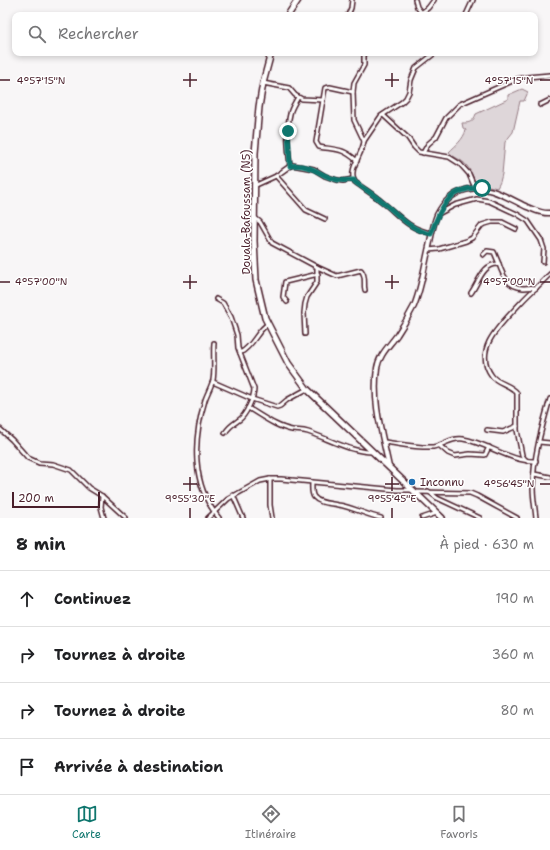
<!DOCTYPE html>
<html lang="fr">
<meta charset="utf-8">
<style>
body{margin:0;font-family:"Shantell Sans",sans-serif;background:#f6f6f6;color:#202124}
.scale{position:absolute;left:12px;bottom:10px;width:88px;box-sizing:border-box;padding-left:4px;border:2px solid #4a1f2b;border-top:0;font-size:11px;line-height:14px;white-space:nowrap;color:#4a1f2b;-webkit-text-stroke:3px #fff;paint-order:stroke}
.stop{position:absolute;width:12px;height:12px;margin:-9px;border:3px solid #0f766e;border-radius:50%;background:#fff}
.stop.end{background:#0f766e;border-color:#fff;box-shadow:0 1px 4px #0008}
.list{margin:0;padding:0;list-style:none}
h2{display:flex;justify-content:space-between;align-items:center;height:52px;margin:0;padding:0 16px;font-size:17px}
h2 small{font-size:13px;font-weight:400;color:#757577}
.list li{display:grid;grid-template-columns:26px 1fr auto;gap:12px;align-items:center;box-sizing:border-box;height:56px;padding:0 16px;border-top:1px solid #e0e0e0}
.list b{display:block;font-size:15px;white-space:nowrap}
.list em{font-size:13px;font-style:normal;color:#757577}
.icon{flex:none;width:22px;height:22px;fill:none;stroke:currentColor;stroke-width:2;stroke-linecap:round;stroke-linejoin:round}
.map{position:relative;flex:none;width:550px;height:518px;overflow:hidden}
.search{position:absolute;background:#fff;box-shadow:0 2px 6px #0003;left:12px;right:12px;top:12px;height:44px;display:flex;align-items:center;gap:10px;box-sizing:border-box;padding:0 14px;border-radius:8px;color:#757577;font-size:15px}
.sheet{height:276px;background:#fff}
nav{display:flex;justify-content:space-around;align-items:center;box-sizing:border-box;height:56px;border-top:1px solid #e0e0e0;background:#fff;font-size:11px;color:#757577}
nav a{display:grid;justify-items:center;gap:2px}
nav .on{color:#0f766e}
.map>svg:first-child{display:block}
</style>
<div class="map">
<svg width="550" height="518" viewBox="0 0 550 518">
<rect width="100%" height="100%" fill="#f8f6f7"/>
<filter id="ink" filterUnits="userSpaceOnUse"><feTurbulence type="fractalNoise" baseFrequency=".025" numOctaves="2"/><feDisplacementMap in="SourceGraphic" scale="8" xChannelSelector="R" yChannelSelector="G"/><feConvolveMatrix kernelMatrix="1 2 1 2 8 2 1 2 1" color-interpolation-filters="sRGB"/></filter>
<g filter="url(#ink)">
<path fill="#ded6d9" stroke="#947a82" d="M522,89L528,92L524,101H520L513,132L505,142L502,174L500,182L497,188L485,185H479C473,181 472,172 467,166C462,159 453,158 449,152C456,145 463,140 466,130L463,128L462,123C470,123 473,122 476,114L508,99V95Z"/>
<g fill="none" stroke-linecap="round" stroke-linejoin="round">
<defs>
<g id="street">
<path d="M415,0L417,7L421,12"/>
<path d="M348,15L351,8L352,0"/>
<path d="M418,15L428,8L434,0"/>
<path d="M466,15L473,0"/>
<path d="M364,53V65L354,83L353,92L354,120L364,141C363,154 347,170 355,182C364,189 373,194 381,201C399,215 406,228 431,233"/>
<path d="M263,83L289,88L295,95L302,99L323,100"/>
<path d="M353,92L330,87L325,88L316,142L319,147C337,150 343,148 357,161"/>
<path d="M540,105L550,100"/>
<path d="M383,115L408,138L414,147L419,152L449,157L460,164L469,174L475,188"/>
<path d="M364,141L381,116L402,102L406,98L409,92L411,80L416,68L435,53"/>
<path d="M423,153L428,144L436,137L446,118L460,104L517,79L527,77L550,75"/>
<path d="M290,166C288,149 286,130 290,114C291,108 295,103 298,97"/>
<path d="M276,176L306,210L325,219"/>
<path d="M254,186L276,176L290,166L292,165L314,169L325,176L337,180L343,181L353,179"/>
<path d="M438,214L455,205L477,199L489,201L517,214L528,221L541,240L544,249L543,262"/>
<path d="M254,217L260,222L272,243L317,267V282L307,297L305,304L304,313L305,334"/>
<path d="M428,250L439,249L466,241L472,238L482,225L492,222H502L516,229"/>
<path d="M483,255L487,251L494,252L499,264"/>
<path d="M317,267L337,276L361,270C367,277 363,283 365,290"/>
<path d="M471,293C479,282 483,263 499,264C503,276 508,287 523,288C527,288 531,287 536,288L550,274"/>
<path d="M216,299L223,303L231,317L237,335L238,348L254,389C254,398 246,415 239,420C233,424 229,426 225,433"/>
<path d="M287,302L283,297L285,282L318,274"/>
<path d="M214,343C213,355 215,369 213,380C211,387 207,394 205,400C193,439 191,485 219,518"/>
<path d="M240,353C254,346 257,330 268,324"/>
<path d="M213,382L252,399L277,407L280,406L287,400L307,389"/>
<path d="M248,408C262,416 276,427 292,430C298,431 302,430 308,432C329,439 350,452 373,452"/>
<path d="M0,429L12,440L28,458L39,463L53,464L71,470L89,488L102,496L126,518"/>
<path d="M487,430L503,432L517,426"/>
<path d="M384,442C400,444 417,448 433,447C444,445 452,437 463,439C488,443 510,462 536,461"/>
<path d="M539,442L550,443"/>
<path d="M440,446L448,453L455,456L470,454L485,455L489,447"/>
<path d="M527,461L524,458L522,455L517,430V393C510,384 498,384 492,376C474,352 496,329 512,312C520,304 527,295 536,288"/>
<path d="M534,474L550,477"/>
<path d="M270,479V505L272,518"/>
<path d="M312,482C312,487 311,493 314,497C320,504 330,503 338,505C353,507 366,515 381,518"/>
<path d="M428,491L437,498L480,518"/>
<path d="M415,492L470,493L477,496L517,518"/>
<path d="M233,495L243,518"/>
<path d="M102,496L101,507L104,518"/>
<path d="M208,518L228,499L260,481L270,479H281L397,490H413"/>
<path d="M422,518L437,513"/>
<path d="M536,518C535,508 533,497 533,487C533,458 542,427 550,399"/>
</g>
<path id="secondary" d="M389,467C382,433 372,403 377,368C379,355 390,345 397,335C403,326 409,316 414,306C421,289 424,269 428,251C431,239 432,227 437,215C443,203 451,194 465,190C486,183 508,198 527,207C535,210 542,214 550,213"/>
<g id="highway">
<path d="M288,15L298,0"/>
<path d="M271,53L263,83L259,107L255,153L254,241L256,280L265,318L288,363L307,389L442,518"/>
</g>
</defs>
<use href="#street" stroke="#4a1f2b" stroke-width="6"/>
<use href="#secondary" stroke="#4a1f2b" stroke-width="7"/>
<use href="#highway" stroke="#4a1f2b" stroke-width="8"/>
<use href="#street" stroke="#fff" stroke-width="3"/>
<use href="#secondary" stroke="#fff" stroke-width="4"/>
<use href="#highway" stroke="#fff" stroke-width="5"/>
</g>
</g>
<g fill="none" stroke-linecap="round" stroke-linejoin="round" filter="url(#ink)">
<path stroke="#0f766e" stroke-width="5" d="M288,131L290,166C312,163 319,176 338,180C343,181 348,180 354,180L355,182C364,189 373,194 381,201C400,215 406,228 431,234C440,207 450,186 482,188"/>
</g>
<path fill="none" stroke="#4a1f2b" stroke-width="1.5" d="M190,73V87M392,73V87M0,80H10M183,80H197M385,80H399M540,80H550M190,275V289M392,275V289M0,282H10M183,282H197M385,282H399M540,282H550M190,477V491M392,477V491M183,484H197M385,484H399M540,484H550M190,508V518M392,508V518"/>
<circle fill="#1f6fb2" stroke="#fff" stroke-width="1.5" cx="412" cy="482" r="4"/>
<g text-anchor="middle" stroke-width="3" stroke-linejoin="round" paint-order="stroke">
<g font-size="11" fill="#4a1f2b" stroke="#fff">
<text transform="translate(246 212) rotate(-90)" y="4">Douala-Bafoussam (N5)</text>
</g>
<g font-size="11" fill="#4a1f2b" stroke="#fff" text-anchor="start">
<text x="420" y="486">Inconnu</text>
</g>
</g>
<g font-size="10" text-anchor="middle" fill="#4a1f2b" stroke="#fff" stroke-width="3" stroke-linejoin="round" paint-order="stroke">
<text x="41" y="84">4°57'15"N</text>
<text x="509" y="84">4°57'15"N</text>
<text x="41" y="285">4°57'00"N</text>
<text x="509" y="285">4°57'00"N</text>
<text x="509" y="487">4°56'45"N</text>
<text x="190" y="502">9°55'30"E</text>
<text x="392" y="502">9°55'45"E</text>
</g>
</svg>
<div class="scale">200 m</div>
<div class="stop" style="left:482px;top:188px"></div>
<div class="stop end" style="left:288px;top:131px"></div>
<div class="search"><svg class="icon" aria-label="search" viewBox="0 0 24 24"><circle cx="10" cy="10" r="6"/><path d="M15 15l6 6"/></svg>Rechercher</div>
</div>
<section class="sheet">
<h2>8 min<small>À pied · 630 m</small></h2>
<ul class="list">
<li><svg class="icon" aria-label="ahead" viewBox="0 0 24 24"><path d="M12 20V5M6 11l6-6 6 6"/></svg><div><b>Continuez</b></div><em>190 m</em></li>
<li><svg class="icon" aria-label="right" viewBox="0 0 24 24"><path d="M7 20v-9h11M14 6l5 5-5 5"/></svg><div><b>Tournez à droite</b></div><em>360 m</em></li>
<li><svg class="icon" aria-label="right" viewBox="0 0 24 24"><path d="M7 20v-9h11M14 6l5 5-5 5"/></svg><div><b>Tournez à droite</b></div><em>80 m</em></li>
<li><svg class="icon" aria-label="arrive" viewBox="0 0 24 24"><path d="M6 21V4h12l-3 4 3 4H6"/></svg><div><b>Arrivée à destination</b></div></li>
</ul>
</section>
<nav>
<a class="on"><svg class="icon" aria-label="map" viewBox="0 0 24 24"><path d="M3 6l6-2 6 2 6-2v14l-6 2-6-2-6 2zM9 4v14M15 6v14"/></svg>Carte</a>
<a><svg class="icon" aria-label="directions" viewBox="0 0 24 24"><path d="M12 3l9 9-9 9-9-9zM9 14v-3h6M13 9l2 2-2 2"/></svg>Itinéraire</a>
<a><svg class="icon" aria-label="saved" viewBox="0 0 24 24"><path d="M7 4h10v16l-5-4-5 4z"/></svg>Favoris</a>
</nav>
